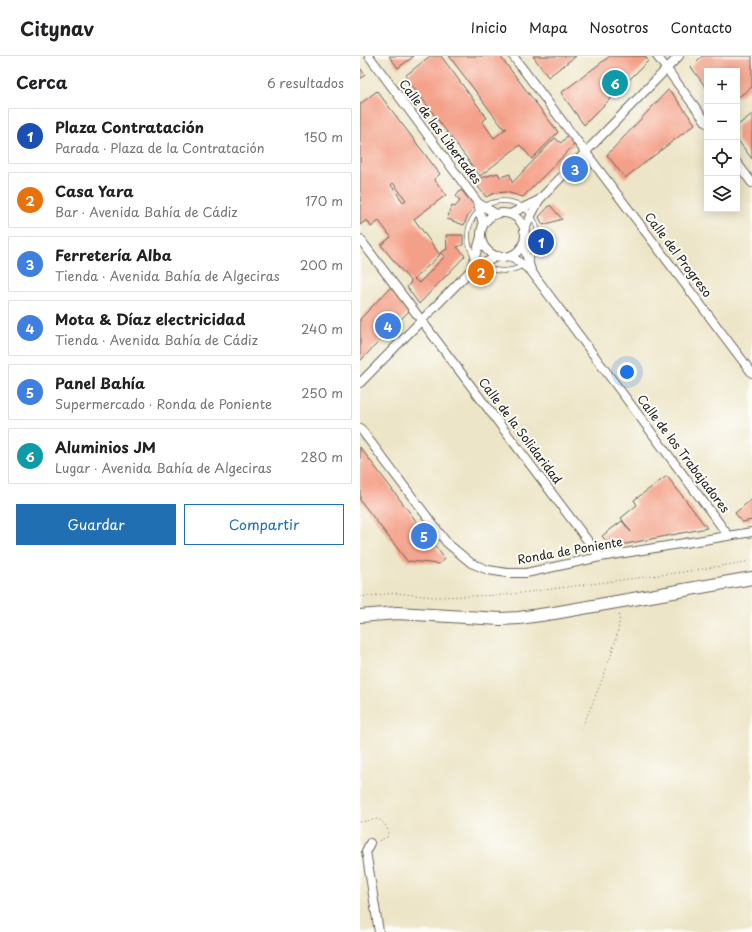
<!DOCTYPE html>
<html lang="es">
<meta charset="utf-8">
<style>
body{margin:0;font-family:"Playpen Sans",sans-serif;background:#f6f6f6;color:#202124}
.controls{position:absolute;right:12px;top:12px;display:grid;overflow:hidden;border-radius:0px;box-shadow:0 2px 10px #0003}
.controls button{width:36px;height:36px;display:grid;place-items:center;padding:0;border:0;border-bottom:1px solid #e0e0e0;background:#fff;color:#202124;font:20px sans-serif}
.you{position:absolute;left:267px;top:316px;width:14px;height:14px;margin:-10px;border:3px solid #fff;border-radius:50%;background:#1a73e8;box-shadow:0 0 0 6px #1a73e833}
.badge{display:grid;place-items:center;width:26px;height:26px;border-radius:50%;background:#1f6fb2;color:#fff;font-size:13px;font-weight:700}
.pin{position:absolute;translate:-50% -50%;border:2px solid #fff;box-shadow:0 1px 4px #0006}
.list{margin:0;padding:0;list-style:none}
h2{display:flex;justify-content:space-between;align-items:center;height:52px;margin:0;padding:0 16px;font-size:17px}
h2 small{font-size:13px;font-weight:400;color:#757577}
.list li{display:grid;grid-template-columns:26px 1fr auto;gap:12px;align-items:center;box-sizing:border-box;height:56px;margin:0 8px 8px;padding:0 8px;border:1px solid #e0e0e0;border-radius:0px}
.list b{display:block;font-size:15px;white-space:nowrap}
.list p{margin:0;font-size:13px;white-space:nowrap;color:#757577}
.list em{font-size:13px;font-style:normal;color:#757577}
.actions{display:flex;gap:8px;padding:12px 16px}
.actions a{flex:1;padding:9px 0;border:1px solid #1f6fb2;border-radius:0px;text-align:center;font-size:14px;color:#1f6fb2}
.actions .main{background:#1f6fb2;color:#fff}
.icon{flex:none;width:22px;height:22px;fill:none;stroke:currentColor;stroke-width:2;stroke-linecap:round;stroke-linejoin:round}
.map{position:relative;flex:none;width:392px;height:876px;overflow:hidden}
header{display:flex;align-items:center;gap:24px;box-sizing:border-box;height:56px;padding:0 20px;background:#fff;border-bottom:1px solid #e0e0e0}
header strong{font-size:19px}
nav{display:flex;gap:22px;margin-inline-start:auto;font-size:14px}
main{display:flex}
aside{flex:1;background:#fff}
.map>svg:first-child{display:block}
</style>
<header>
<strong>Citynav</strong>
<nav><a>Inicio</a><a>Mapa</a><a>Nosotros</a><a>Contacto</a></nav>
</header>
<main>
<aside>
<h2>Cerca<small>6 resultados</small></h2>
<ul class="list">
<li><span class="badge" style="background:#1a4fb4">1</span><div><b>Plaza Contratación</b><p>Parada · Plaza de la Contratación</p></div><em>150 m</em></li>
<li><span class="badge" style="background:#e8710a">2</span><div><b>Casa Yara</b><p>Bar · Avenida Bahía de Cádiz</p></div><em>170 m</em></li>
<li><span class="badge" style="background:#3f7fe0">3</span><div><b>Ferretería Alba</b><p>Tienda · Avenida Bahía de Algeciras</p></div><em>200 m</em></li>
<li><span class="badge" style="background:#3f7fe0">4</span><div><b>Mota &amp; Díaz electricidad</b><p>Tienda · Avenida Bahía de Cádiz</p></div><em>240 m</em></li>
<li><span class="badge" style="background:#3f7fe0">5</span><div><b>Panel Bahía</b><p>Supermercado · Ronda de Poniente</p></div><em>250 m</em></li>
<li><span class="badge" style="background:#0f9aa8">6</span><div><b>Aluminios JM</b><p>Lugar · Avenida Bahía de Algeciras</p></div><em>280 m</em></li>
</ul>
<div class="actions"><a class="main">Guardar</a><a>Compartir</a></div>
</aside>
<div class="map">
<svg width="392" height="876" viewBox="0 0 392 876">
<rect width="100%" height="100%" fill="#fdfcf7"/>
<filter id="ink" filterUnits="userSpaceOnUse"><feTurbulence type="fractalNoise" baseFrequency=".025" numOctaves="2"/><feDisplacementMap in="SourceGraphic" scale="8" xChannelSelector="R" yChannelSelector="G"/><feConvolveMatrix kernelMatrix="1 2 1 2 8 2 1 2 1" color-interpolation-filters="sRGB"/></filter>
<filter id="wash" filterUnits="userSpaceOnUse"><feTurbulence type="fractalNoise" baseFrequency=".012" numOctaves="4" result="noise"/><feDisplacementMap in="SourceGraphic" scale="16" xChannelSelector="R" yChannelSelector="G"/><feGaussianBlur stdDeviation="0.9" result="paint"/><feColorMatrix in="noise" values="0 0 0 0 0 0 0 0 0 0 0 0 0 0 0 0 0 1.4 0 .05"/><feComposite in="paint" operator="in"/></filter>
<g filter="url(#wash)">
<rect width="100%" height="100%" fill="#ede5c7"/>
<g id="blocks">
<g fill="#f49f87" fill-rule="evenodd">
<path d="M29,0H54L38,12Z"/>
<path d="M70,0H81L127,62L122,65L134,82L147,72L144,73L89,0H140L198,76L172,103L160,89L120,120L45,20Z"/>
<path d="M173,0H216L188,21Z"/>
<path d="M250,0H285L288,5L224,69L201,37Z"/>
<path d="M342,0H392V31L377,42V15H347V33L331,11Z"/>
<path d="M0,12L5,19L0,23Z"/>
<path d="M308,34L312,37L335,68L265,122L247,99Z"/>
<path d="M17,35L80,118L74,123L86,139L54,163L80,199L54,223L59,227L85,200L80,197L87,193L86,179H103V189L97,191L105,200L59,248L47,231L51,226L21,189L31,181L19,165L11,171L7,164L0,169V48ZM33,127L46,144L43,146L31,129Z"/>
<path d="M392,58V103L377,83V70Z"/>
<path d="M209,78L215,86V88L163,141L146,136L135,137L126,141L113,124L138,117L140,121L150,118L152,127L195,82L201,87Z"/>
<path d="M101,134L115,150L108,159L104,169L87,163L92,150L95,151L100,145L96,140Z"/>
<path d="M190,149L202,163L183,169L179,161Z"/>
<path d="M31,231L49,255L0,305V263Z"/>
<path d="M0,391L85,503L79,508L50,505L48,506L0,444Z"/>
<path d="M307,420L347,472L251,491L242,480L262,465L271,476L261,462L277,449L274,444Z"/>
<path d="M392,443V464L382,466L375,457Z"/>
</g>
</g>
</g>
<g filter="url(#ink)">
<use href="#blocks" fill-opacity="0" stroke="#656258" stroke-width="1"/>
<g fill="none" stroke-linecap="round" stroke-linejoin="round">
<defs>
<circle id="service" cx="143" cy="180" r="35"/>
<g id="minor">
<path d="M9,0L118,147L136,158"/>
<path d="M153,0L392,317"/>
<path d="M297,0L347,67"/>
<path d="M377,107L392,127"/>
<path d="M118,147L123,169"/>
<circle cx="143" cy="179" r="22"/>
<path d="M150,158L179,144"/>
<path d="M164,174L179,144L319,0"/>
<path d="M0,183L240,501"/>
<path d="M163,188L171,214"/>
<path d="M151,200L171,215L365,475L367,480"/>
<path d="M111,214L121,181"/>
<path d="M0,327L111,214L138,200"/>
<path d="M0,372L87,487L111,507L128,514L147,517H166L240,501L392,476"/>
<path d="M10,787L6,795L19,876"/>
</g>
<path id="secondary" d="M0,560L37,557L140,563L159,562L194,557L392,522"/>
</defs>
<use href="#service" stroke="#656258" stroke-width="5.5"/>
<use href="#minor" stroke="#656258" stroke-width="10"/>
<use href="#secondary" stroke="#656258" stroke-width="14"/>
<g stroke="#656258" stroke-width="1" stroke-dasharray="1 3" stroke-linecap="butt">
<path d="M0,541L35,537L74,541L145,539L323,516L392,505"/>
<path d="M221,673C231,651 264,578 259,556"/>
<path d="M0,766L18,763C25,767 30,773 27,781L18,785"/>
</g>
<use href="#service" stroke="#fff" stroke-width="4"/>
<use href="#minor" stroke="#fff" stroke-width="8"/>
<use href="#secondary" stroke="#fff" stroke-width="12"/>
</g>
</g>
<g text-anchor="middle" stroke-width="4" stroke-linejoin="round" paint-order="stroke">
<g font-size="12" fill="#1c1c1c" stroke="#fdfcf7">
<text transform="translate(80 76) rotate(53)" y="4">Calle de las Libertades</text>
<text transform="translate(318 199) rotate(53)" y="4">Calle del Progreso</text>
<text transform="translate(160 375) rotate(53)" y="4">Calle de la Solidaridad</text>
<text transform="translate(323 398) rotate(53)" y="4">Calle de los Trabajadores</text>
<text transform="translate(210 495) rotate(-10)" y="4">Ronda de Poniente</text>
</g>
</g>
</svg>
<div class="controls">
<button>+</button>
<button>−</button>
<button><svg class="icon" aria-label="locate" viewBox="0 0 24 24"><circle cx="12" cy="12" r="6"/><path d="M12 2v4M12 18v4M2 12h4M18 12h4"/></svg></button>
<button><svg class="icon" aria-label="layers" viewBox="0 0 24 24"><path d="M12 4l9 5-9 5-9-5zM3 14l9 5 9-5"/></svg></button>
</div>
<div class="you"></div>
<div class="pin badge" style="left:181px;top:186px;background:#1a4fb4">1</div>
<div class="pin badge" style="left:121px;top:216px;background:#e8710a">2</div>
<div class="pin badge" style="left:215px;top:113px;background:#3f7fe0">3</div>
<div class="pin badge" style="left:28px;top:270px;background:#3f7fe0">4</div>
<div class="pin badge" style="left:64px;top:480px;background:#3f7fe0">5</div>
<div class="pin badge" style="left:255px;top:27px;background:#0f9aa8">6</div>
</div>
</main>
